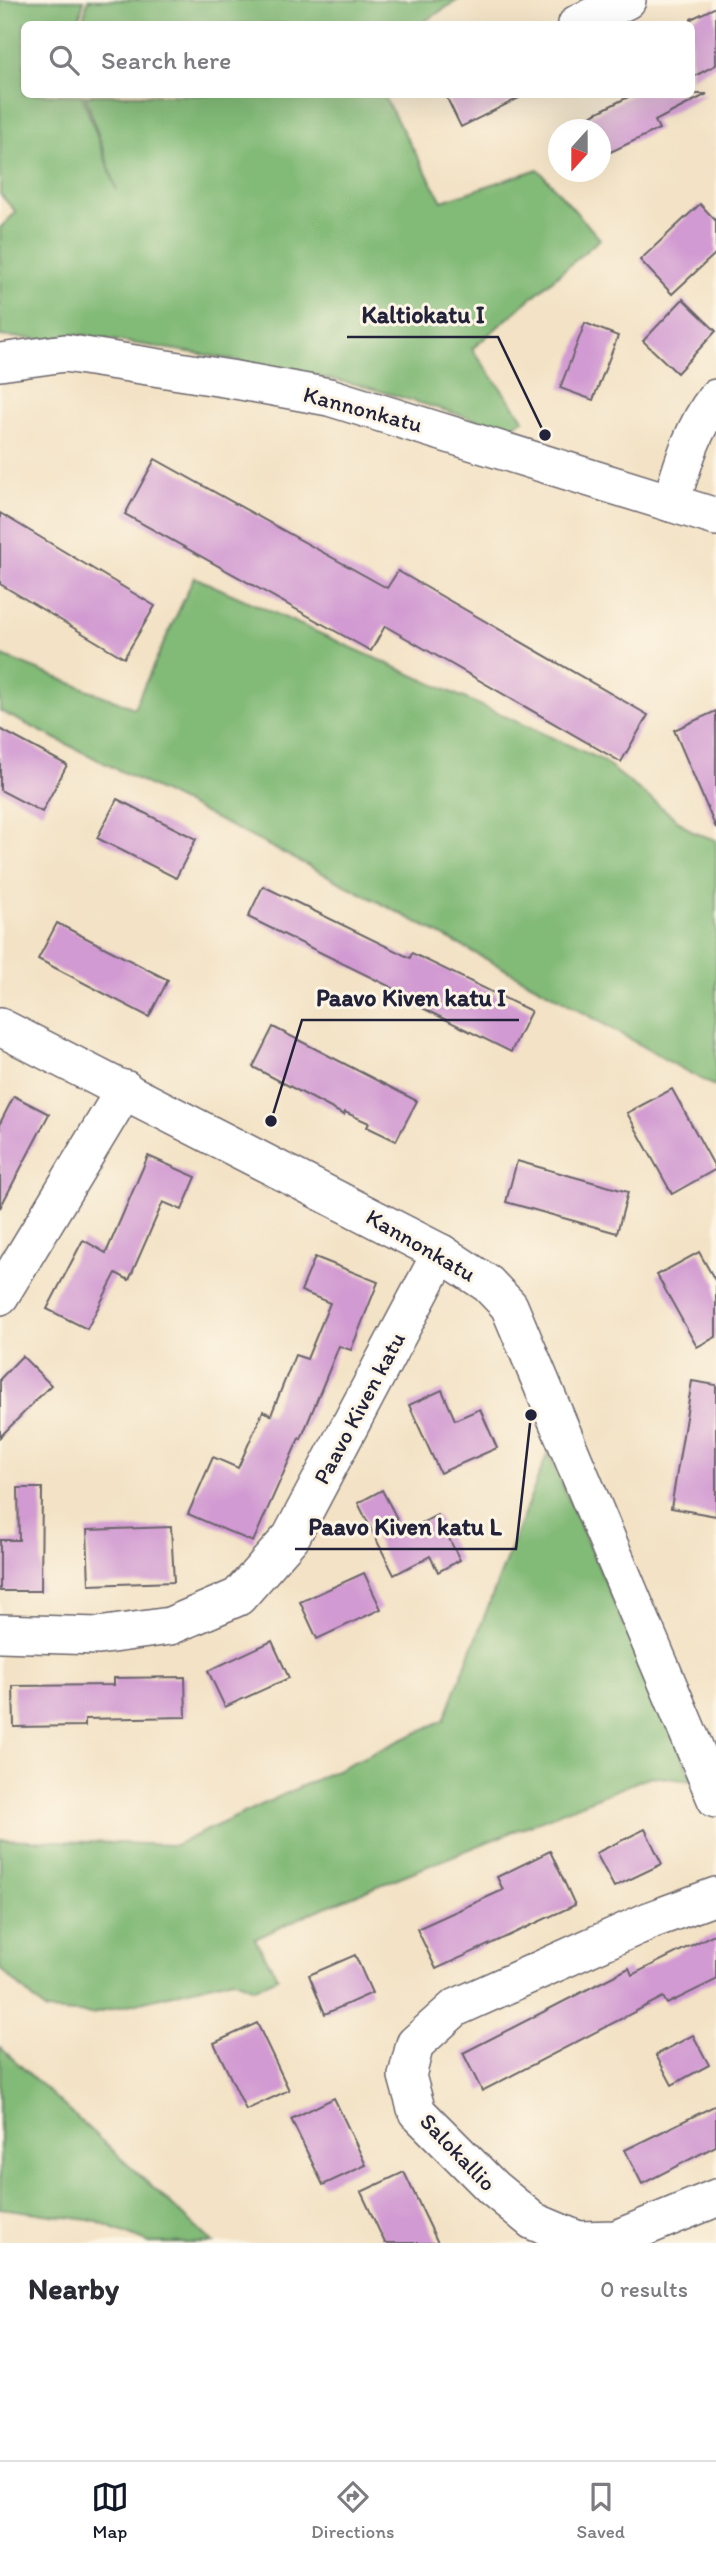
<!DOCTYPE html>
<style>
body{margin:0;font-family:Itim,sans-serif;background:#f2f2f3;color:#2b2b33}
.compass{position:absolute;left:548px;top:119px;width:63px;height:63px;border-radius:50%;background:#fff;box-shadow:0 7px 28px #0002;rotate:201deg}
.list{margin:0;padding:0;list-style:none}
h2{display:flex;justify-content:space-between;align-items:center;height:91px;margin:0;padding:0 28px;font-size:30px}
h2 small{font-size:23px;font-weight:400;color:#7c7c81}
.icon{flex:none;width:38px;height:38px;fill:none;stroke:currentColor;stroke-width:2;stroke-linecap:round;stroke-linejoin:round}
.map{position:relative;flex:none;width:716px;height:2243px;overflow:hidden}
.search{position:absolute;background:#fff;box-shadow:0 7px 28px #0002;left:21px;right:21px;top:21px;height:77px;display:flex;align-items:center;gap:18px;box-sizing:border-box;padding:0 24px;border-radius:10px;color:#7c7c81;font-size:26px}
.sheet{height:217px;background:#fff}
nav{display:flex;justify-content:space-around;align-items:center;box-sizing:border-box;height:98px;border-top:2px solid #e1e1e2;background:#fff;font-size:19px;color:#7c7c81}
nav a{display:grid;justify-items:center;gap:4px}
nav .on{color:#111827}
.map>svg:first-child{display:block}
</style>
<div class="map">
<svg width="716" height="2243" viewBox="0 0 716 2243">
<rect width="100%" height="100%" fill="#fcf5e5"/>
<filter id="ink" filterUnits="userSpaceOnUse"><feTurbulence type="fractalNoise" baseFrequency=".0143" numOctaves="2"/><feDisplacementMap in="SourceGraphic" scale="14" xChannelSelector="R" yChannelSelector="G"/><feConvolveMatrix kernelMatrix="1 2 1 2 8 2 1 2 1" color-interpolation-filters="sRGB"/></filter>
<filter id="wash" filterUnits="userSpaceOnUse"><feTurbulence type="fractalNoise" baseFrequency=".00686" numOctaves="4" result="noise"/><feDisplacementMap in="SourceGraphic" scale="28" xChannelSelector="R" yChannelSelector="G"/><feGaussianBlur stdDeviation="1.57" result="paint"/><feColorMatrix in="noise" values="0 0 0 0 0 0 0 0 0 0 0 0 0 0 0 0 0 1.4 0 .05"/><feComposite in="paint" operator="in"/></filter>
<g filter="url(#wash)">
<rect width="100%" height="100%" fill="#f3e2c5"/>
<g fill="#82ba77" stroke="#526e59" stroke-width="2">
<path d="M0,0H84L78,24H24V94L82,95L117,191L85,95H383L442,201L538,169L600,239L472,349L524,420L507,429L360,385L207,355L75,334L48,340L0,336V228L16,212L0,194Z"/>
<path d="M88,0H458L422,23L409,24H82Z"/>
<path d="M194,577L600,759L693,832L716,840V1087C652,1054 591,1015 527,981C354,887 177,799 0,711V655L134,708Z"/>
<path d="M548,1452L693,1781L651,1776L306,1915L255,1939L278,1978L254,1988L233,1979L92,2014L46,2011L0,1968V1839L175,1845L444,1720Z"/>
<path d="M0,2047L213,2243H149L95,2221L0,2208Z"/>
</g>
<g id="blocks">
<g fill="#d19ad2">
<path d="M716,7V65L691,78V19Z"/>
<path d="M445,94H527L461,127Z"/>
<path d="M634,94H707L655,121L659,129L600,157V130H562Z"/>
<path d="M700,204L716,221V253L672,294L640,260Z"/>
<path d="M683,299L716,331L677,373L643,341Z"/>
<path d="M585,323L618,336L593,400L560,388Z"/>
<path d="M155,459L387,588L398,571L648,715L621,762L385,626L371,651L125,514Z"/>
<path d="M0,513L155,606L124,658L0,584Z"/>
<path d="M716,711V828L674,730Z"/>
<path d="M0,729L67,765L42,812L0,790Z"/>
<path d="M117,799L196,839L176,878L97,838Z"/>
<path d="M263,886L410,958L412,953L531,1011L511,1052L392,993L395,989L248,917Z"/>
<path d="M57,923L168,980L149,1017L38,959Z"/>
<path d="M273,1027L417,1101L396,1141L367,1127L369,1123L345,1112L344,1115L253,1067Z"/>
<path d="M672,1089L716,1169L672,1194L627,1113Z"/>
<path d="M14,1096L49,1114L0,1208V1123Z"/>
<path d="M148,1156L196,1177L182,1210L163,1202L129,1280L116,1273L87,1329L47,1309L83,1240L106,1253Z"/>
<path d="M517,1161L628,1192L617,1233L506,1202Z"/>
<path d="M699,1252L716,1282V1337L697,1347L657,1275Z"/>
<path d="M315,1257L378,1282L351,1350L339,1346L301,1439L299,1438L253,1542L188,1514L213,1457L238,1468L263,1411L271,1415L295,1355L307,1359L330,1303L301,1291Z"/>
<path d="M22,1356L51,1385L0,1437V1379Z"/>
<path d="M692,1381L716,1385V1516L671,1508Z"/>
<path d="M442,1390L455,1420L480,1409L497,1448L440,1473L409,1405Z"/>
<path d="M18,1488H42L41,1591H0V1540H19Z"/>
<path d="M382,1490L404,1532L437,1515L460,1560L438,1572L430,1556L394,1575L358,1503Z"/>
<path d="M171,1527L174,1582L89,1585L87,1530Z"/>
<path d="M364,1573L381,1609L317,1639L300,1602Z"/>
<path d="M272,1641L289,1678L225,1707L208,1671Z"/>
<path d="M185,1677L186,1717L85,1719V1726L14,1727L13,1686L114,1685V1678Z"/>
<path d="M645,1829L662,1864L614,1887L596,1853Z"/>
<path d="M550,1851L575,1905L436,1969L417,1929L503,1890L497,1877Z"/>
<path d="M716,1933V1980L667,2004L663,1997L482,2091L463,2053L629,1968L632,1975Z"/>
<path d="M355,1955L372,1993L325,2014L309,1975Z"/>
<path d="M257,2023L289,2090L246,2110L214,2043Z"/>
<path d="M693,2035L709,2065L672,2085L656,2055Z"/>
<path d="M334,2098L366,2165L323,2185L291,2119Z"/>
<path d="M716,2105V2146L642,2184L625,2150Z"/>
<path d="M404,2172L438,2243H385L361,2192Z"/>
</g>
</g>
</g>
<g filter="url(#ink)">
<use href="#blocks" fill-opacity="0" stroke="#6b656b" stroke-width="2"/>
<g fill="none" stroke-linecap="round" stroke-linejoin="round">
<defs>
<g id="minor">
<path d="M577,24L627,0"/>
<path d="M0,362L65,353L230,379L329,397L716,517"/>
<path d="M671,503C682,467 692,429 716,398"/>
<path d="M0,1027L441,1253L488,1284L509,1306L716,1799"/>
<path d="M0,1296L125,1089"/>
<path d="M0,1633L98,1636L170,1626L238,1597L291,1537L441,1253"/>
<path d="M716,1896L651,1920L455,2008L415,2044L407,2076L417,2112L493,2188L533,2221L578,2240L616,2239L716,2198"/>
</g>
</defs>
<use href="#minor" stroke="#6b656b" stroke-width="40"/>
<use href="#minor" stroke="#fff" stroke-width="37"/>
</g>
</g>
<g text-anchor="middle" stroke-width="6" stroke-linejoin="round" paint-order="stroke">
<g font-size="23" fill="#22223b" stroke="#fcf5e5">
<text transform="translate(363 409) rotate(15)" y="8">Kannonkatu</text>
<text transform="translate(421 1245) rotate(30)" y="8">Kannonkatu</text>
<text transform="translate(359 1408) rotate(-62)" y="8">Paavo Kiven katu</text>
<text transform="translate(458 2152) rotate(46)" y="8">Salokallio</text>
</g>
</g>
<path fill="none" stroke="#22223b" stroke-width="2.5" d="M545 435L498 337H347M271 1121L302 1020H519M531 1415L516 1549H295"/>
<g fill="#22223b" stroke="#fcf5e5" stroke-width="2.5">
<circle cx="545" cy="435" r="7"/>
<circle cx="271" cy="1121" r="7"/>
<circle cx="531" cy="1415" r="7"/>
</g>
<g font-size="24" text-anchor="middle" font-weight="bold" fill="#22223b" stroke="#fcf5e5" stroke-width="6" stroke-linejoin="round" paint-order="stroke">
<text x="423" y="323">Kaltiokatu I</text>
<text x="411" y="1006">Paavo Kiven katu I</text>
<text x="405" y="1535">Paavo Kiven katu L</text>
</g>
</svg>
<svg class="compass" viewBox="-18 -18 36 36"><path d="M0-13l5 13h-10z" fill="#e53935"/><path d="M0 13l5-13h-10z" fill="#7c7c81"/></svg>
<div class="search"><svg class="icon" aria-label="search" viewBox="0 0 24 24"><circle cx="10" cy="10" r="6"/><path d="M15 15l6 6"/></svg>Search here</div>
</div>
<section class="sheet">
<h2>Nearby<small>0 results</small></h2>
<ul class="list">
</ul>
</section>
<nav>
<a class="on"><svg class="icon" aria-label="map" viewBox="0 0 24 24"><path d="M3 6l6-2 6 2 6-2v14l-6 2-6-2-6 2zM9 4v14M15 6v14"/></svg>Map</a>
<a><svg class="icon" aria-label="directions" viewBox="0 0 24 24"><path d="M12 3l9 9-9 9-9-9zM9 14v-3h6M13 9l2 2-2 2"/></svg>Directions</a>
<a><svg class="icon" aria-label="saved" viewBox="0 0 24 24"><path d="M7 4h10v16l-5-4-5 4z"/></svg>Saved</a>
</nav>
